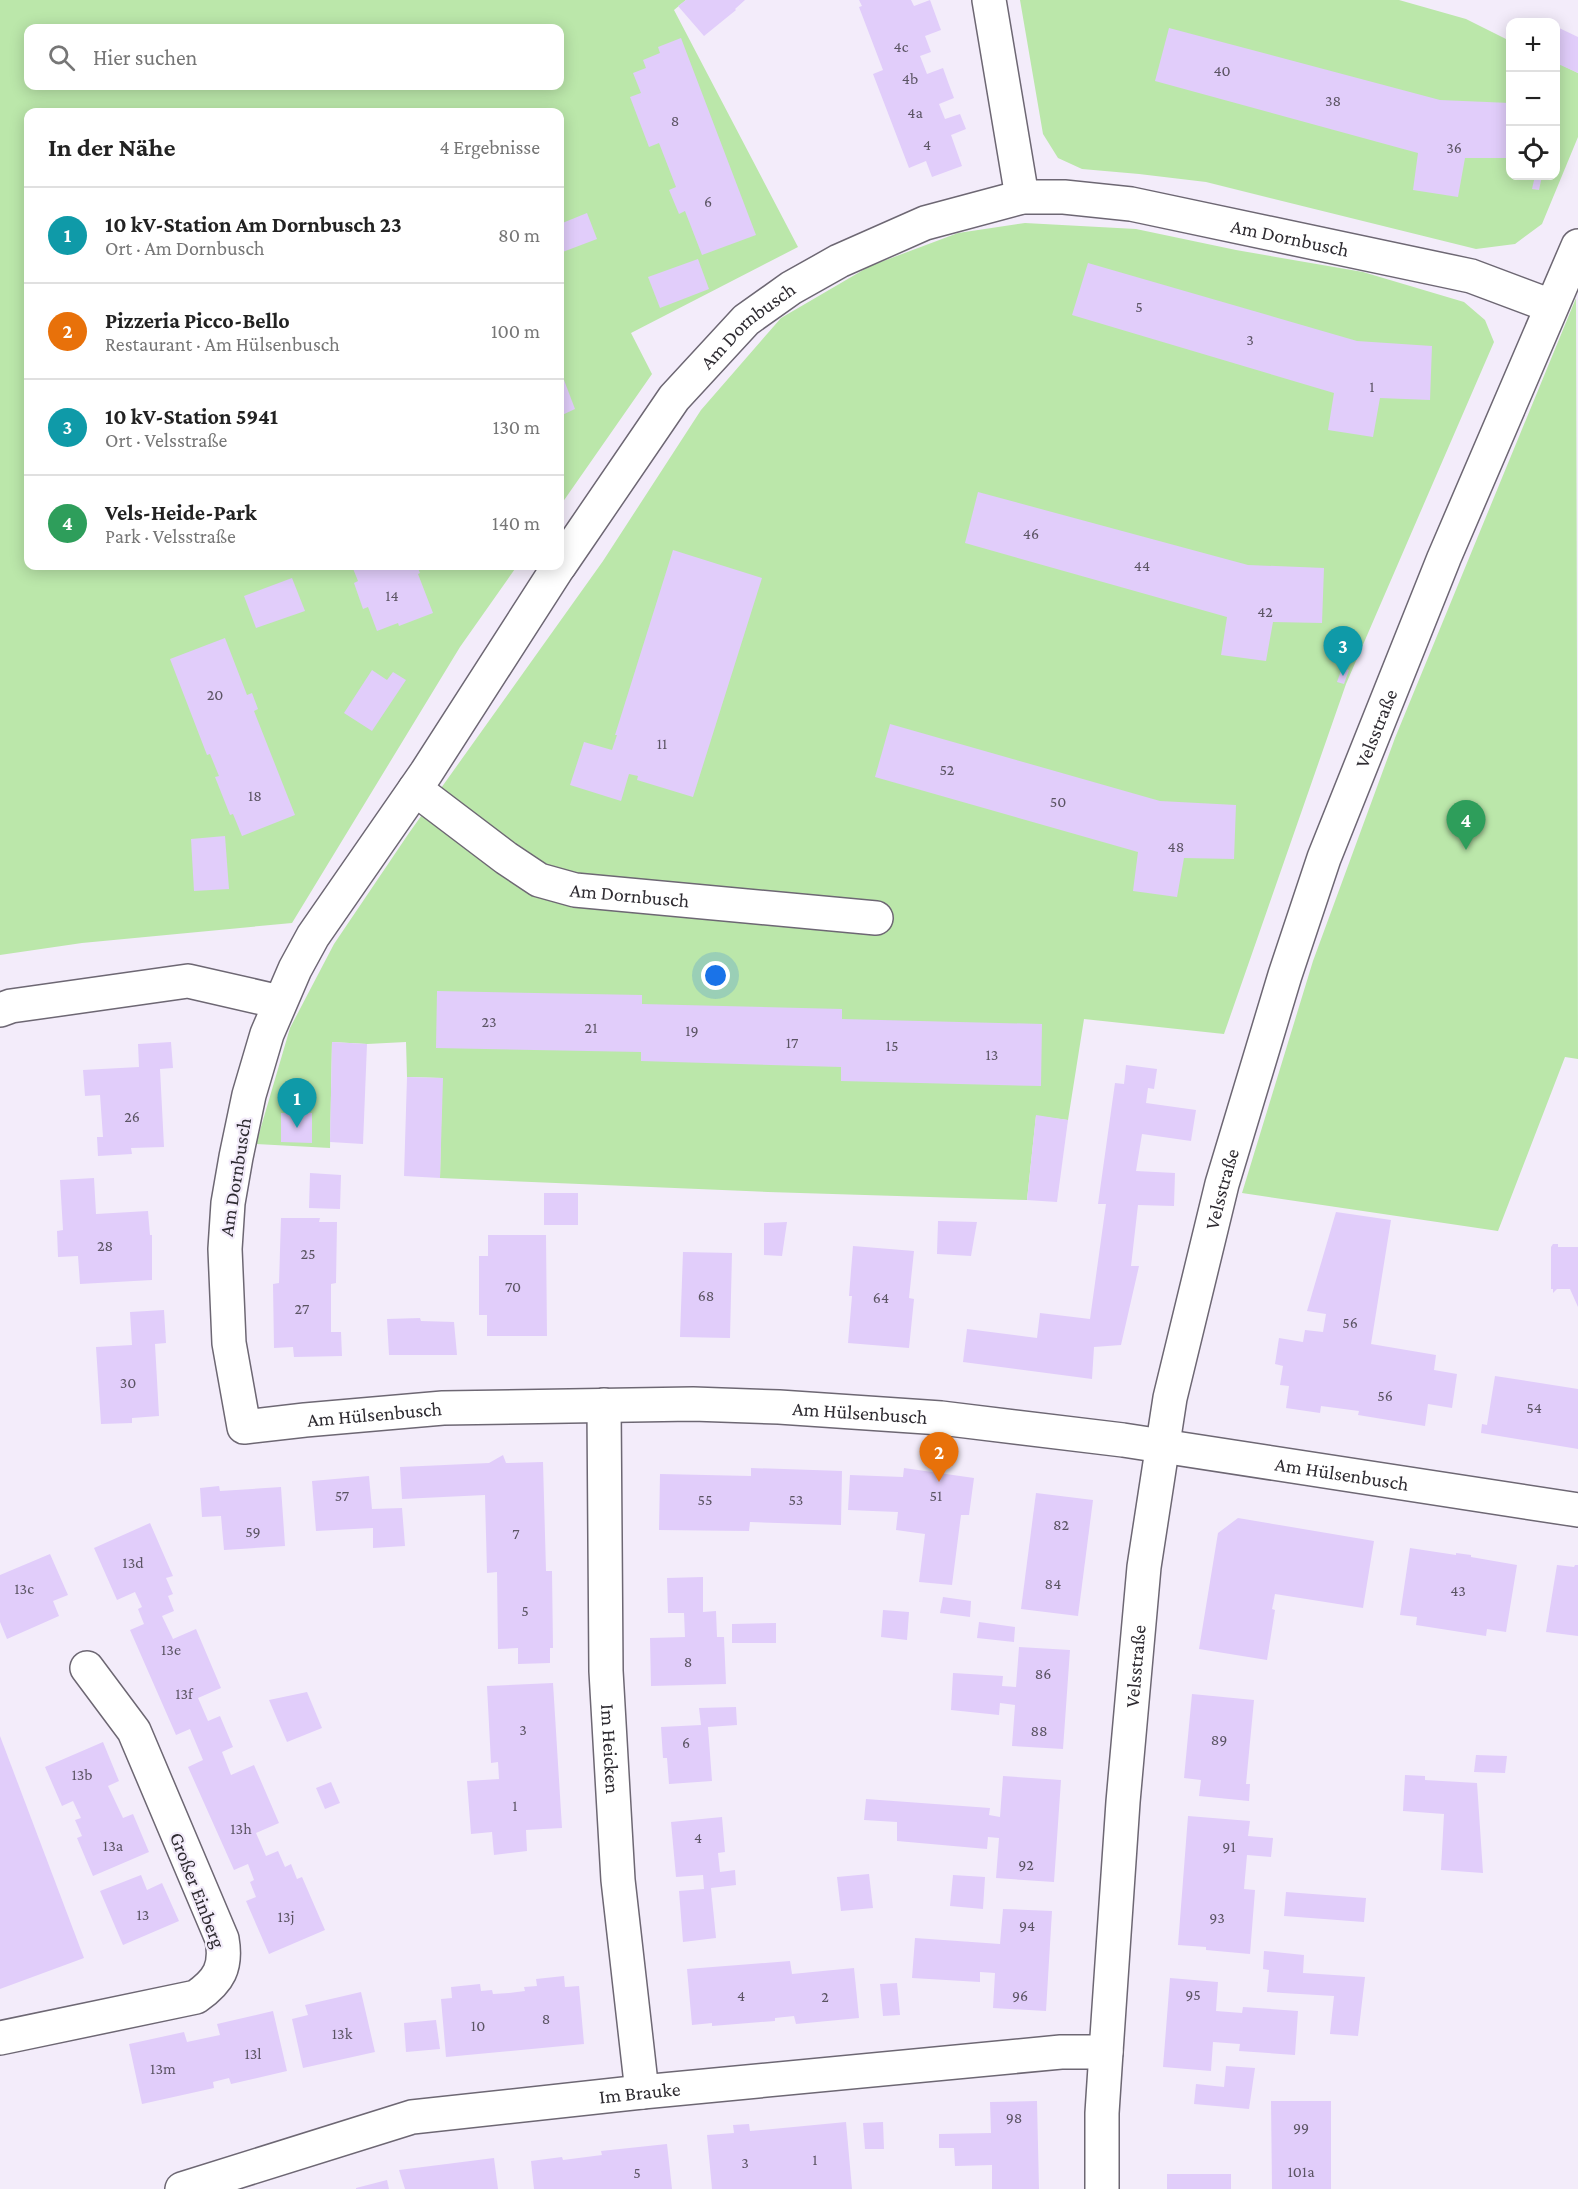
<!DOCTYPE html>
<html lang="de">
<meta charset="utf-8">
<style>
body{margin:0;font-family:"Crimson Pro",serif;background:#f6f6f6;color:#222}
.controls{position:absolute;right:18px;top:18px;display:grid;overflow:hidden;border-radius:12px;box-shadow:0 3px 15px #0003}
.controls button{width:54px;height:54px;display:grid;place-items:center;padding:0;border:0;border-bottom:2px solid #e0e0e0;background:#fff;color:#222;font:30px sans-serif}
.you{position:absolute;left:716px;top:976px;width:21px;height:21px;margin:-15px;border:4px solid #fff;border-radius:50%;background:#1a73e8;box-shadow:0 0 0 9px #1a73e833}
.badge{display:grid;place-items:center;width:39px;height:39px;border-radius:50%;background:#ba357a;color:#fff;font-size:20px;font-weight:700}
.pin{position:absolute;translate:-50% -50px;filter:drop-shadow(0 2px 3px #0008)}
.pin::after{content:'';position:absolute;top:32px;width:21px;height:18px;background:inherit;clip-path:polygon(0 0,100% 0,50% 100%)}
.list{margin:0;padding:0;list-style:none}
h2{display:flex;justify-content:space-between;align-items:center;height:78px;margin:0;padding:0 24px;font-size:26px}
h2 small{font-size:20px;font-weight:400;color:#767676}
.list li{display:grid;grid-template-columns:39px 1fr auto;gap:18px;align-items:center;box-sizing:border-box;height:96px;padding:0 24px;border-top:2px solid #e0e0e0}
.list b{display:block;font-size:22px;white-space:nowrap}
.list p{margin:0;font-size:20px;white-space:nowrap;color:#767676}
.list em{font-size:20px;font-style:normal;color:#767676}
.icon{flex:none;width:33px;height:33px;fill:none;stroke:currentColor;stroke-width:2;stroke-linecap:round;stroke-linejoin:round}
.map{position:relative;flex:none;width:1578px;height:2189px;overflow:hidden}
.search{position:absolute;background:#fff;box-shadow:0 3px 15px #0003;left:24px;top:24px;width:540px;height:66px;display:flex;align-items:center;gap:15px;box-sizing:border-box;padding:0 21px;border-radius:12px;color:#767676;font-size:22px}
.panel{position:absolute;background:#fff;box-shadow:0 3px 15px #0003;left:24px;top:108px;width:540px;height:462px;border-radius:12px}
.map>svg:first-child{display:block}
</style>
<div class="map">
<svg width="1578" height="2189" viewBox="0 0 1578 2189">
<rect width="100%" height="100%" fill="#f3ecfa"/>
<g fill="#bbe7aa" fill-rule="evenodd">
<path d="M0,0H686L674,10L798,247L631,333L652,374L560,506V112H28V566H517L460,647L292,923L82,943L0,955ZM28,28H560V86H28Z"/>
<path d="M1020,0H1399L1466,19L1510,41V176H1556V62L1578,73V137L1542,224L1515,244L1476,249L1206,182L1139,174L1082,169L1058,158L1043,134Z"/>
<path d="M1025,223L1136,229L1236,250L1363,272L1464,302L1485,320L1494,342L1346,684L1224,1034L1084,1019L1068,1120L1036,1116L1027,1200L768,1192L440,1178L442,1078L407,1077L406,1042L367,1044L332,1042L330,1148L256,1144L290,1028L334,944L409,833L603,561L701,410L781,318L870,266L958,233Z"/>
<path d="M1576,298L1578,1059L1565,1057L1498,1231L1242,1193L1313,961L1395,738Z"/>
</g>
<g fill="#e1cdfa">
<path d="M686,0H745L735,9L736,10L704,36L678,6Z"/>
<path d="M859,0H911L914,6L930,0L941,30L925,36L931,52L920,56L927,74L943,68L948,82L954,98L939,104L945,119L960,114L966,129L951,135L962,166L932,177L926,161L909,168L873,74L883,70L859,7L862,6Z"/>
<path d="M1557,27L1578,37V73L1556,63Z"/>
<path d="M1169,28L1440,100L1510,103V158H1465L1458,197L1413,190L1418,153L1155,81Z"/>
<path d="M681,38L756,235L702,255L685,211L679,214L669,190L676,187L659,143L649,147L630,97L641,93L633,73L646,68L643,60L660,53L658,47Z"/>
<path d="M1535,176H1542L1539,190L1532,189Z"/>
<path d="M587,213L597,239L560,253V224Z"/>
<path d="M698,259L709,289L660,308L648,277Z"/>
<path d="M1088,263L1357,341L1432,346L1430,400L1380,398L1373,437L1328,430L1334,393L1072,315Z"/>
<path d="M564,380L575,409L560,416V381Z"/>
<path d="M978,492L1248,565L1324,568L1322,623L1273,622L1266,661L1221,655L1227,617L965,543Z"/>
<path d="M673,550L762,578L693,797L637,780L638,776L629,774L621,801L570,785L584,742L612,750L617,735H615Z"/>
<path d="M352,566H417L420,573L418,574L433,613L399,626L398,623L377,631L368,607L363,609L354,583L358,581Z"/>
<path d="M292,578L305,611L256,628L244,596Z"/>
<path d="M225,638L247,695L252,693L258,709L254,711L295,815L242,836L233,814L230,815L215,777L219,776L210,754L207,755L170,659Z"/>
<path d="M1342,668L1349,670L1344,684L1337,682Z"/>
<path d="M372,670L387,680L393,672L406,680L372,731L344,713Z"/>
<path d="M890,724L1160,801L1236,805L1234,859L1184,858L1177,897L1133,891L1138,852L875,777Z"/>
<path d="M225,836L229,889L194,891L191,839Z"/>
<path d="M437,991L642,995V1004L842,1009V1019L1042,1024L1041,1086L841,1081V1067L641,1061V1052L436,1048Z"/>
<path d="M171,1042L173,1068L160,1069L164,1147L131,1148L132,1154L98,1156L97,1137H103L100,1095L85,1096L83,1070L139,1067L138,1044Z"/>
<path d="M332,1042L367,1044L363,1144L330,1142Z"/>
<path d="M1126,1065L1157,1069L1154,1089L1148,1088L1146,1103L1196,1110L1191,1141L1142,1134L1136,1171L1175,1173L1174,1206L1138,1205L1131,1266H1139L1121,1345L1094,1347L1092,1379L963,1362L967,1329L1037,1338L1040,1313L1090,1319L1106,1204H1098L1115,1083L1124,1084Z"/>
<path d="M407,1077L443,1078L440,1178L404,1176Z"/>
<path d="M281,1113H312V1143L281,1142Z"/>
<path d="M1036,1115L1068,1120L1057,1202L1027,1200Z"/>
<path d="M310,1173L341,1175L340,1209L309,1208Z"/>
<path d="M94,1178L96,1214L148,1211L150,1235H152V1280L80,1284L78,1256L58,1257L57,1231L63,1230L60,1180Z"/>
<rect x="544" y="1193" width="34" height="32"/>
<path d="M1336,1212L1391,1220L1371,1344L1436,1355L1434,1370L1457,1374L1452,1408L1428,1404L1425,1426L1358,1415L1359,1411L1321,1406L1320,1413L1286,1408L1289,1386L1280,1385L1283,1366L1275,1364L1279,1338L1303,1342L1305,1330L1323,1332L1326,1314L1307,1311Z"/>
<path d="M281,1218H320L319,1222H337L336,1283L331,1284V1332H341L342,1356L294,1357L293,1347L274,1348L273,1284L279,1283Z"/>
<path d="M938,1221L977,1222L971,1256L937,1254Z"/>
<path d="M787,1222L782,1256L764,1255V1223Z"/>
<path d="M488,1235H546L547,1336H487V1315H479V1256H488Z"/>
<path d="M1553,1244H1558V1247H1578V1307L1570,1289H1557L1553,1293V1289H1551V1247Z"/>
<path d="M853,1246L914,1251L909,1298L914,1299L909,1348L848,1343L852,1296H849Z"/>
<path d="M683,1252L732,1253L730,1338L680,1337Z"/>
<path d="M164,1310L166,1343L155,1344L159,1416L132,1418V1423L101,1424L96,1347L132,1345L130,1312Z"/>
<path d="M420,1318L421,1321L454,1322L457,1355H389L387,1319Z"/>
<path d="M1495,1376L1578,1389V1449L1481,1433L1482,1424L1487,1425Z"/>
<path d="M503,1455L506,1463L543,1462L546,1571H552L553,1648H550V1663L518,1664V1648L498,1649L497,1572L487,1573L485,1495L402,1499L400,1467L489,1463Z"/>
<path d="M751,1468L842,1471L841,1525L750,1522L749,1531L659,1530L660,1474L751,1476Z"/>
<path d="M904,1468L974,1478L969,1515H961L952,1585L919,1582L925,1534L896,1530L898,1512L848,1510L850,1475L903,1477Z"/>
<path d="M369,1476L372,1509L402,1508L405,1546L373,1548V1528L316,1531L312,1481Z"/>
<path d="M219,1486L220,1491L281,1487L285,1546L224,1550L221,1516L202,1517L200,1488Z"/>
<path d="M1036,1493L1093,1500L1078,1616L1021,1609Z"/>
<path d="M1238,1518L1374,1541L1363,1608L1275,1594L1272,1609L1275,1610L1267,1660L1199,1649L1218,1533Z"/>
<path d="M150,1523L173,1576L166,1578L173,1594L168,1596L174,1611L162,1616L173,1639L196,1629L221,1688L198,1698L208,1721L220,1716L233,1747L222,1752L231,1775L254,1765L279,1823L256,1833L266,1856L278,1851L285,1867L291,1864L297,1879L302,1877L325,1930L269,1954L246,1901L256,1897L250,1882L254,1880L248,1864L234,1870L188,1767L203,1760L190,1729L176,1735L130,1630L144,1624L138,1609L142,1607L135,1592L117,1600L94,1548Z"/>
<path d="M1410,1548L1456,1555V1553L1471,1555V1557L1517,1565L1506,1632L1487,1629L1486,1636L1416,1625L1417,1617L1400,1615Z"/>
<path d="M50,1554L68,1595L53,1601L59,1616L7,1639L0,1622V1575Z"/>
<path d="M1557,1565L1574,1567L1575,1565H1578V1636L1546,1632Z"/>
<path d="M703,1577V1612L716,1611L717,1637H724L726,1684L651,1686L650,1638L685,1637L684,1613H668L667,1578Z"/>
<path d="M943,1597L971,1601L970,1617L940,1613Z"/>
<path d="M883,1610L909,1612L907,1640L881,1637Z"/>
<path d="M979,1622L1015,1627L1014,1642L977,1638Z"/>
<path d="M776,1623V1643H732V1624Z"/>
<path d="M1019,1647L1070,1650L1063,1749L1012,1746L1015,1705L1000,1703L999,1715L951,1710L953,1673L1003,1676L1002,1686L1016,1687Z"/>
<path d="M553,1683L562,1828L526,1830L527,1851L494,1855L492,1832L471,1834L467,1781L499,1779L498,1762L491,1763L487,1686Z"/>
<path d="M307,1692L322,1728L287,1742L269,1700Z"/>
<path d="M1192,1694L1254,1700L1246,1784H1250L1249,1801L1199,1796L1201,1780L1184,1778Z"/>
<path d="M736,1707L737,1725L708,1727L712,1781L669,1784L667,1758H663L661,1727L701,1725L699,1708Z"/>
<path d="M0,1736L84,1958L0,1989Z"/>
<path d="M103,1742L119,1781L108,1786L123,1818L133,1814L149,1852L93,1876L77,1838L82,1836L75,1820L81,1818L73,1801L62,1806L45,1767Z"/>
<path d="M1476,1755L1507,1756L1505,1773L1474,1772Z"/>
<path d="M1405,1775L1425,1776V1780L1477,1783L1483,1873L1441,1870L1444,1814L1403,1811Z"/>
<path d="M1003,1776L1061,1780L1054,1882L996,1878L999,1838L988,1837L987,1849L897,1841V1822L864,1820L866,1799L990,1808L989,1815L1000,1817Z"/>
<path d="M331,1782L340,1803L325,1809L316,1788Z"/>
<path d="M1188,1816L1250,1821L1248,1836L1273,1838L1271,1857L1247,1855L1244,1889L1255,1890L1250,1954L1206,1950V1947L1178,1945Z"/>
<path d="M722,1817L725,1852L718,1853L720,1872L735,1870L736,1885L711,1888L716,1938L683,1942L679,1891L704,1889L703,1875L676,1877L671,1822Z"/>
<path d="M869,1874L873,1908L841,1911L837,1877Z"/>
<path d="M141,1875L147,1890L162,1883L179,1921L123,1945L100,1891Z"/>
<path d="M953,1875L985,1877L983,1909L950,1906Z"/>
<path d="M1286,1892L1366,1898L1364,1922L1284,1916Z"/>
<path d="M1003,1909L1052,1911L1046,2011L993,2008L995,1973L980,1972V1982L912,1978L915,1938L1000,1944Z"/>
<path d="M1264,1951L1304,1955L1303,1973L1365,1977L1358,2036L1330,2034L1334,1996L1267,1992L1269,1970L1263,1969Z"/>
<path d="M790,1961L792,1974L854,1968L859,2018L796,2024L794,2016L775,2018V2021L712,2026V2023L692,2025L687,1969Z"/>
<path d="M564,1976L565,1987L579,1986L584,2044L446,2057L441,1999L452,1998L451,1987L480,1984L481,1991L492,1990L493,1994L509,1993L525,1991L524,1987L537,1986L536,1979Z"/>
<path d="M1170,1978L1218,1982L1216,2011L1242,2013L1243,2007L1298,2011L1295,2055L1239,2051L1240,2044L1213,2042L1211,2071L1163,2067Z"/>
<path d="M897,1983L900,2015L883,2016L880,1984Z"/>
<path d="M361,1992L375,2052L303,2068L292,2019L308,2015L305,2005Z"/>
<path d="M273,2011L287,2071L231,2084L229,2078L213,2082L214,2088L142,2104L129,2044L184,2032L187,2042L220,2035L217,2024Z"/>
<path d="M436,2020L440,2049L406,2052L404,2023Z"/>
<path d="M1226,2066L1255,2068L1249,2109L1194,2104L1196,2084L1224,2087Z"/>
<path d="M1037,2101L1039,2189H992V2165L955,2166L954,2148H939V2134L991,2133L990,2102Z"/>
<path d="M1271,2101H1331V2189H1272Z"/>
<path d="M846,2122L852,2189H712L707,2135L734,2133L733,2125L749,2124L750,2131Z"/>
<path d="M883,2122L884,2149H865L863,2123Z"/>
<path d="M667,2144L672,2189H534L531,2161L562,2157L563,2160L602,2155L601,2151Z"/>
<path d="M494,2158L498,2189H405L399,2170Z"/>
<rect x="1167" y="2174" width="64" height="15"/>
<path d="M387,2180L389,2189H356V2188Z"/>
</g>
<g fill="none" stroke-linecap="round" stroke-linejoin="round">
<defs>
<g id="street">
<path d="M989,0L1022,197"/>
<path id="s1" d="M560,565L674,398L746,320L791,288L839,261L925,223L1022,197H1064L1131,204L1471,276L1551,306"/>
<path id="s2" d="M559,566L426,773L313,936L295,969L267,1034L249,1095L236,1157L228,1203L225,1249L229,1343L244,1427L305,1420L443,1408L693,1404L779,1407L941,1418L1123,1440L1578,1510"/>
<path id="s3" d="M415,789L506,858L539,880L575,890L876,918"/>
<path d="M0,1010L11,1006L188,981L280,1002"/>
<path id="s4" d="M604,1405L606,1671L618,1880L642,2092"/>
<path d="M0,2038L196,1997C219,1981 227,1967 222,1939L134,1731L87,1668"/>
<path id="s5" d="M182,2189L412,2117L642,2092L1061,2052H1106"/>
<path id="s6" d="M1102,2189V2113L1106,2052L1123,1802L1144,1567L1170,1398L1222,1184L1285,975L1324,858L1444,558L1578,246"/>
</g>
</defs>
<use href="#street" stroke="#6d6773" stroke-width="36"/>
<use href="#street" stroke="#fff" stroke-width="33"/>
</g>
<g text-anchor="middle" stroke-width="4.5" stroke-linejoin="round" paint-order="stroke">
<g font-size="16" fill="#5b5463">
<text x="901" y="52">4c</text>
<text x="1222" y="76">40</text>
<text x="910" y="84">4b</text>
<text x="1333" y="106">38</text>
<text x="915" y="118">4a</text>
<text x="675" y="126">8</text>
<text x="927" y="150">4</text>
<text x="1454" y="153">36</text>
<text x="708" y="207">6</text>
<text x="1139" y="312">5</text>
<text x="1250" y="345">3</text>
<text x="1372" y="392">1</text>
<text x="1031" y="539">46</text>
<text x="1142" y="571">44</text>
<text x="392" y="601">14</text>
<text x="1265" y="617">42</text>
<text x="215" y="700">20</text>
<text x="662" y="749">11</text>
<text x="947" y="775">52</text>
<text x="255" y="801">18</text>
<text x="1058" y="807">50</text>
<text x="1176" y="852">48</text>
<text x="489" y="1027">23</text>
<text x="591" y="1033">21</text>
<text x="692" y="1036">19</text>
<text x="792" y="1048">17</text>
<text x="892" y="1051">15</text>
<text x="992" y="1060">13</text>
<text x="132" y="1122">26</text>
<text x="105" y="1251">28</text>
<text x="308" y="1259">25</text>
<text x="513" y="1292">70</text>
<text x="706" y="1301">68</text>
<text x="881" y="1303">64</text>
<text x="302" y="1314">27</text>
<text x="1350" y="1328">56</text>
<text x="128" y="1388">30</text>
<text x="1385" y="1401">56</text>
<text x="1534" y="1413">54</text>
<text x="342" y="1501">57</text>
<text x="936" y="1501">51</text>
<text x="705" y="1505">55</text>
<text x="796" y="1505">53</text>
<text x="1061" y="1530">82</text>
<text x="253" y="1537">59</text>
<text x="516" y="1539">7</text>
<text x="133" y="1568">13d</text>
<text x="1053" y="1589">84</text>
<text x="24" y="1594">13c</text>
<text x="1458" y="1596">43</text>
<text x="525" y="1616">5</text>
<text x="171" y="1655">13e</text>
<text x="688" y="1667">8</text>
<text x="1043" y="1679">86</text>
<text x="184" y="1699">13f</text>
<text x="523" y="1735">3</text>
<text x="1039" y="1736">88</text>
<text x="1219" y="1745">89</text>
<text x="686" y="1748">6</text>
<text x="82" y="1780">13b</text>
<text x="515" y="1811">1</text>
<text x="241" y="1834">13h</text>
<text x="698" y="1843">4</text>
<text x="113" y="1851">13a</text>
<text x="1229" y="1852">91</text>
<text x="1026" y="1870">92</text>
<text x="143" y="1920">13</text>
<text x="286" y="1922">13j</text>
<text x="1217" y="1923">93</text>
<text x="1027" y="1931">94</text>
<text x="1193" y="2000">95</text>
<text x="741" y="2001">4</text>
<text x="1020" y="2001">96</text>
<text x="825" y="2002">2</text>
<text x="546" y="2024">8</text>
<text x="478" y="2031">10</text>
<text x="342" y="2039">13k</text>
<text x="253" y="2059">13l</text>
<text x="163" y="2074">13m</text>
<text x="1014" y="2123">98</text>
<text x="1301" y="2133">99</text>
<text x="815" y="2165">1</text>
<text x="745" y="2168">3</text>
<text x="1301" y="2177">101a</text>
<text x="637" y="2178">5</text>
</g>
<g font-size="20" fill="#2e2b31" stroke="#f3ecfa">
<text dy="7" stroke="none"><textPath href="#s1" startOffset="885">Am Dornbusch</textPath></text>
<text dy="7" stroke="none"><textPath href="#s1" startOffset="306">Am Dornbusch</textPath></text>
<text dy="7" stroke="none"><textPath href="#s6" startOffset="1496">Velsstraße</textPath></text>
<text dy="7" stroke="none"><textPath href="#s3" startOffset="246">Am Dornbusch</textPath></text>
<text transform="translate(235 1177) rotate(-81)" y="7">Am Dornbusch</text>
<text dy="7" stroke="none"><textPath href="#s6" startOffset="1010">Velsstraße</textPath></text>
<text dy="7" stroke="none"><textPath href="#s2" startOffset="1569">Am Hülsenbusch</textPath></text>
<text dy="7" stroke="none"><textPath href="#s2" startOffset="1083">Am Hülsenbusch</textPath></text>
<text dy="7" stroke="none"><textPath href="#s2" startOffset="2055">Am Hülsenbusch</textPath></text>
<text dy="7" stroke="none"><textPath href="#s6" startOffset="524">Velsstraße</textPath></text>
<text dy="7" stroke="none"><textPath href="#s4" startOffset="344">Im Heicken</textPath></text>
<text transform="translate(198 1890) rotate(69)" y="7">Großer Einberg</text>
<text dy="7" stroke="none"><textPath href="#s5" startOffset="470">Im Brauke</textPath></text>
</g>
</g>
</svg>
<div class="controls">
<button>+</button>
<button>−</button>
<button><svg class="icon" aria-label="locate" viewBox="0 0 24 24"><circle cx="12" cy="12" r="6"/><path d="M12 2v4M12 18v4M2 12h4M18 12h4"/></svg></button>
</div>
<div class="you"></div>
<div class="pin badge" style="left:297px;top:1128px;background:#0f9aa8">1</div>
<div class="pin badge" style="left:939px;top:1482px;background:#e8710a">2</div>
<div class="pin badge" style="left:1343px;top:676px;background:#0f9aa8">3</div>
<div class="pin badge" style="left:1466px;top:850px;background:#2e9e5b">4</div>
<div class="search"><svg class="icon" aria-label="search" viewBox="0 0 24 24"><circle cx="10" cy="10" r="6"/><path d="M15 15l6 6"/></svg>Hier suchen</div>
<section class="panel">
<h2>In der Nähe<small>4 Ergebnisse</small></h2>
<ul class="list">
<li><span class="badge" style="background:#0f9aa8">1</span><div><b>10 kV-Station Am Dornbusch 23</b><p>Ort · Am Dornbusch</p></div><em>80 m</em></li>
<li><span class="badge" style="background:#e8710a">2</span><div><b>Pizzeria Picco-Bello</b><p>Restaurant · Am Hülsenbusch</p></div><em>100 m</em></li>
<li><span class="badge" style="background:#0f9aa8">3</span><div><b>10 kV-Station 5941</b><p>Ort · Velsstraße</p></div><em>130 m</em></li>
<li><span class="badge" style="background:#2e9e5b">4</span><div><b>Vels-Heide-Park</b><p>Park · Velsstraße</p></div><em>140 m</em></li>
</ul>
</section>
</div>
